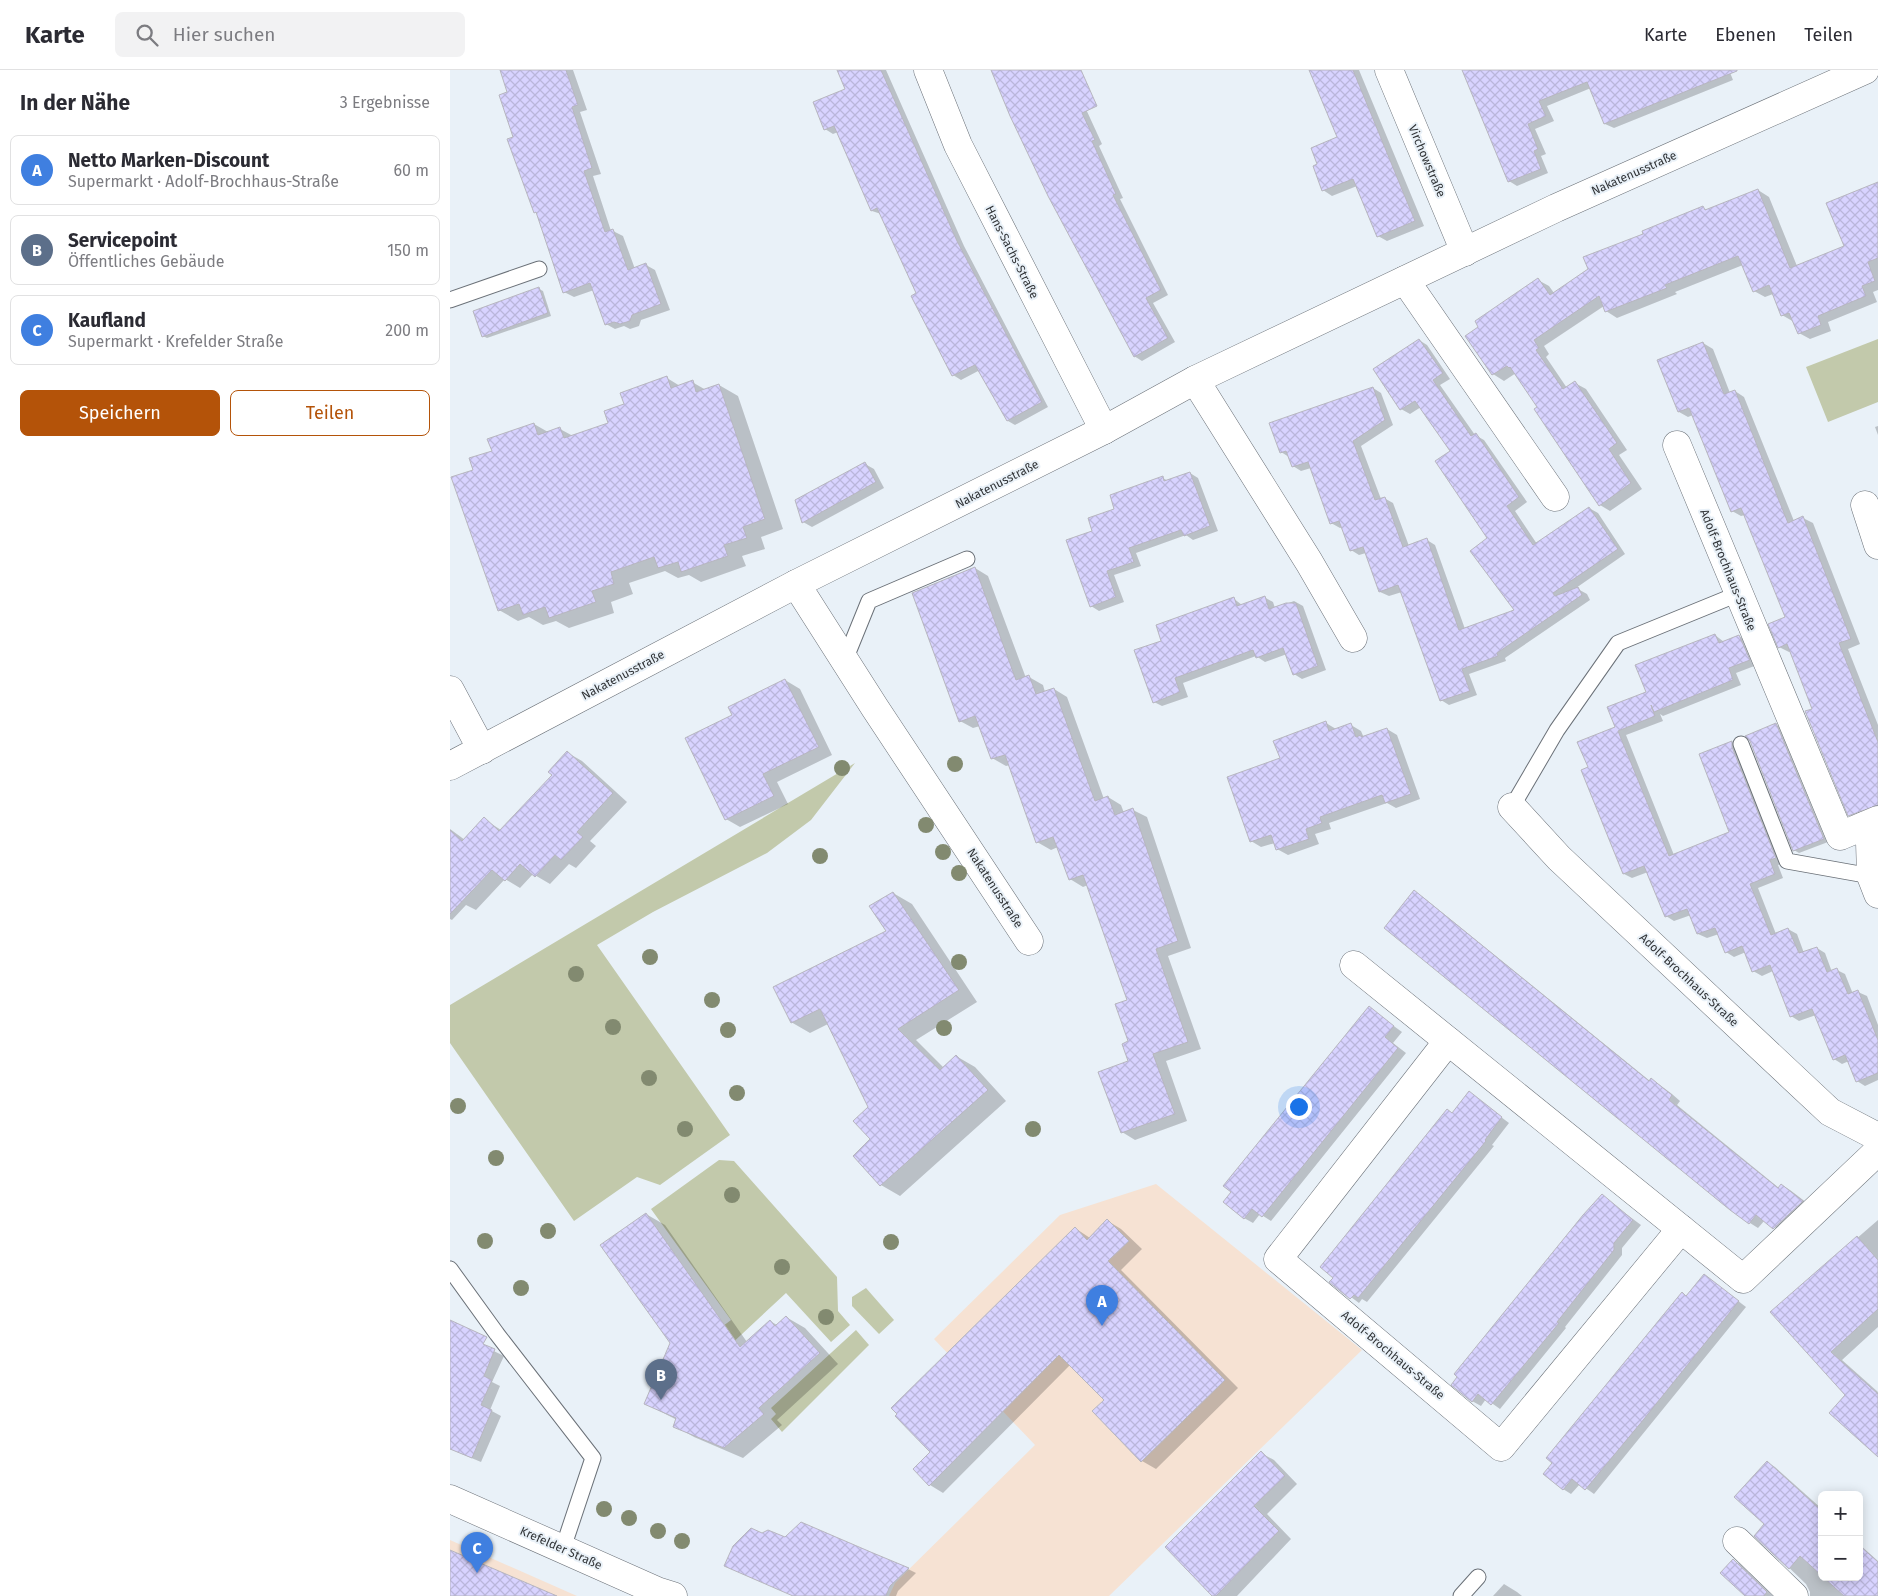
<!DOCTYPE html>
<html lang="de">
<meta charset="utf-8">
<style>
body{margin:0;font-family:"Fira Sans",sans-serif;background:#f2f2f3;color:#2b2b33}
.controls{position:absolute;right:15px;bottom:15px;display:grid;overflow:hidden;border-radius:8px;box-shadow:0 2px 12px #0003}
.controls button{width:45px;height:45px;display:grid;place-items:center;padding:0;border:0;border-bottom:1px solid #e1e1e2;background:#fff;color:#2b2b33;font:25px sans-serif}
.you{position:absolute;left:848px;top:1036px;width:18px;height:18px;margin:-12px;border:4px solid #fff;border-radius:50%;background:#1a73e8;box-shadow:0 0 0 8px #1a73e833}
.badge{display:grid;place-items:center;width:32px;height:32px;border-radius:50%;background:#b45309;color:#fff;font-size:16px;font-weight:700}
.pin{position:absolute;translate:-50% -41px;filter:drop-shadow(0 1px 2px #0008)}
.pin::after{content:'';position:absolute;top:26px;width:18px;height:15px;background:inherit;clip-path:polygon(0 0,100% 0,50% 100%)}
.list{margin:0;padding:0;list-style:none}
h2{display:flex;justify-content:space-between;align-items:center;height:65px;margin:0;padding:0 20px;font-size:21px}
h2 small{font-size:16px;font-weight:400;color:#7c7c81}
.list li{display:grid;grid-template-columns:32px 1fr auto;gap:15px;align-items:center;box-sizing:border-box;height:70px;margin:0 10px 10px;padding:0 10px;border:1px solid #e1e1e2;border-radius:8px}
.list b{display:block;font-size:19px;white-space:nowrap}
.list p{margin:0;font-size:16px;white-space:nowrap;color:#7c7c81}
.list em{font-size:16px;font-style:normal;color:#7c7c81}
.actions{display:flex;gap:10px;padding:15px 20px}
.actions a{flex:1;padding:11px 0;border:1px solid #b45309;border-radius:8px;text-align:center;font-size:18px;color:#b45309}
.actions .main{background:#b45309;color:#fff}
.icon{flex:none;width:28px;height:28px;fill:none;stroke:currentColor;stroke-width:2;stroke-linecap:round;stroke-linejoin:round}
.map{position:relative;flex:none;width:1428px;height:1526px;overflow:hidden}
header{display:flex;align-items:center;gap:30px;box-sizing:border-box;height:70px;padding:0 25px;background:#fff;border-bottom:1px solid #e1e1e2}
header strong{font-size:24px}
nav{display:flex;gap:28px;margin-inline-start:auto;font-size:18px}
.search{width:350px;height:45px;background:#f2f2f3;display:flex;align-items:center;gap:12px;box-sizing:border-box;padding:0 18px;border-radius:8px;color:#7c7c81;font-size:19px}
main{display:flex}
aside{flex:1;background:#fff}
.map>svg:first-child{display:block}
</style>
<header>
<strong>Karte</strong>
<div class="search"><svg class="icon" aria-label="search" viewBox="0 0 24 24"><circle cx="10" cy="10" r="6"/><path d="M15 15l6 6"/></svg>Hier suchen</div>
<nav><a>Karte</a><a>Ebenen</a><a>Teilen</a></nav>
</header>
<main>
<aside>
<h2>In der Nähe<small>3 Ergebnisse</small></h2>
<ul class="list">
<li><span class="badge" style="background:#3f7fe0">A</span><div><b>Netto Marken-Discount</b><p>Supermarkt · Adolf-Brochhaus-Straße</p></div><em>60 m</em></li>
<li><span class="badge" style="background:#5c6f8a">B</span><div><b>Servicepoint</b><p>Öffentliches Gebäude</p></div><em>150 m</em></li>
<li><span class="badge" style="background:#3f7fe0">C</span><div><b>Kaufland</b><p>Supermarkt · Krefelder Straße</p></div><em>200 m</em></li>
</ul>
<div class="actions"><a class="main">Speichern</a><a>Teilen</a></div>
</aside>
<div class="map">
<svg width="1428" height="1526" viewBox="0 0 1428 1526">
<defs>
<pattern id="building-cross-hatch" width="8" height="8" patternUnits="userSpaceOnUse" patternTransform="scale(1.25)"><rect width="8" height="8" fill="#d8d3ff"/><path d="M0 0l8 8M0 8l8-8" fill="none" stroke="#bab6db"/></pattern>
</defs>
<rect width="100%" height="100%" fill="#e9f1f8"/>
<g fill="#f6e2d3">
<path d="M706,1114L912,1280L659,1526H439L445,1513L585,1375L484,1269L610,1145Z"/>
<path d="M0,1470L127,1526H0Z"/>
</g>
<g fill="#c2c9ab">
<path d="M1428,269V332L1378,352L1356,297Z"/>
<path d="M405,693L361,750L317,783L203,842L147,875L280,1065L210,1115L187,1107L124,1151L0,973V935Z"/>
<path d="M269,1090L284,1091L387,1207L388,1241L400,1255L381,1272L336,1223L277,1278L265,1262L281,1250L201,1139Z"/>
<path d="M416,1218L444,1250L429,1264L402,1236V1227Z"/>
<path d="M406,1260L419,1275L332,1362L321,1349L326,1344L321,1338Z"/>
</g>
<g fill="#0003">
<path d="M51,0H123L137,40L130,42L151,104L143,106L161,161H163L173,166L185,199L196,195L205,200L220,240L191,250L189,256L180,259L174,256L165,259L156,254L144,220L124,227L114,222L88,144L85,142L64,67L59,23Z"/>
<path d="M389,0H436L514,176L598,337L565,355L558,351L530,300L511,310L503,305L463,226L467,224L431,144L422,141L388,62L383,64L375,59L397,20Z"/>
<path d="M543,0H618L652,74L649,76L673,128L670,129L718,225L703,233L725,272L692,291L684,286Z"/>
<path d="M861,0H909L974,156L937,171L928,166L907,116L882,126L873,120L889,68Z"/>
<path d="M1014,0H1279L1283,10L1164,58L1155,54L1141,18L1097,36L1104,51L1085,59L1096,84L1091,86L1098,103L1067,116L1059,111Z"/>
<path d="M1428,118V220L1423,222L1427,232L1378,252L1381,261L1360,269L1349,263L1344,252L1332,245L1323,224L1315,227L1304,221L1293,195L1225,222L1227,224L1167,248L1156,241L1154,236L1094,276L1099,284L1096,287L1117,318L1125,313L1136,319L1177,380L1169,385L1192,419L1160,441L1150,435L1089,337L1066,303L1054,311L1043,304L1017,266L1088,210L1099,216L1104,223L1195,164L1253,138L1258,140L1308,120L1319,127L1347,196L1396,177Z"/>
<path d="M89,219L93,221L101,246L37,268L33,266Z"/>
<path d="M969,270L977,275L1000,309L990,315L1025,365L1034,370L1077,432L1065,441L1087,474L1139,438L1148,443L1175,484L1126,518L1137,524L1140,530L1055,588L1056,591L1019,604L1027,625L999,635L991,630L952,522L939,526L930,522L916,483L909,485L901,480L893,457L890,458L881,453L861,398L851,401L843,396L839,387L831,382L923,318L931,323L943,355L911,376L931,429L934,428L943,433L959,476L977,470L985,475L1015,559L1066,541L1002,381L971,337L960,344L951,339L924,299Z"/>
<path d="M1253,273L1263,279L1280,323L1285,321L1294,327L1344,451L1353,448L1363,453L1410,574L1398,579L1428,655V742L1409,750L1399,745L1364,639L1341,581L1339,582L1329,577L1337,548L1295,445L1291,446L1282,441L1243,345L1238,347L1229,342Z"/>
<path d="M217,308L230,316L242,312L256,320L269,315L288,326L333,459L311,467L315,479L292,486L296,496L251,512L239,505L228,508L215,501L179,513L183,524L161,532L164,543L119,558L106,551L93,555L79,547L68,551L49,540L25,400L43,381L84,354L98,362L110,359L123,366L160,354L175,335Z"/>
<path d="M1428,356V365L1425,357Z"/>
<path d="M415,394L424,399L434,418L362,457L353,452Z"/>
<path d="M740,403L748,408L768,461L743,470L736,465L686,483L691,496L664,505L674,532L649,541L641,536L644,462L666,439L713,408L718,411Z"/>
<path d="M525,498L538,506L576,608L579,607L593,615L595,622L604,619L617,627L654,729L658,727L671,735L674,743L683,740L697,747L741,878L718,886L751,979L716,991L737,1051L685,1070L672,1062L680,992L679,931L638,815L633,817L620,809L608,777L601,780L587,772L560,695L556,696L542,688L530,656L523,658L510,651Z"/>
<path d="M814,527L823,532L825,538L844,531L853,536L876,600L852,609L844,604L837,584L815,592L806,586L733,613L738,627L712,636L704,632L713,572L783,528L792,535Z"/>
<path d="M1265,565L1274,572L1289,566L1297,571L1307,595L1286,603L1291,615L1213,646L1210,644L1213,651L1176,665L1224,785L1281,763L1250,685L1282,672L1290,677L1333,793L1328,795L1333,808L1308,818L1326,864L1338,859L1347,864L1354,883L1367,878L1375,883L1382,902L1387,900L1395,904L1403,924L1408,922L1417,926L1428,955V1010L1415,1016L1407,1011L1399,991L1392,994L1384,989L1366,945L1349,951L1341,946L1323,901L1312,906L1303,901L1296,882L1284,887L1276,882L1269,864L1257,868L1248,864L1241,845L1224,851L1216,846L1198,802L1182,808L1174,804L1139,698L1198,623Z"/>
<path d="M335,610L350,619L382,685L327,712L338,734L290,757L276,749L284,645Z"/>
<path d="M876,653L886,659L901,655L911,661L914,668L937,659L947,665L970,729L946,738L937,733L879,753L881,759L865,764L869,774L838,785L827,779L825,773L811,777L801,771L831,689Z"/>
<path d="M1326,655L1330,657L1378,772L1349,783L1344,780L1301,670Z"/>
<path d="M118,683L132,691L177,732L140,771L146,776L126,798L119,794L100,814L83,804L70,818L55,809L26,840L16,835L2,850L0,849V759L15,770L34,749L51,760L103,705Z"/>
<path d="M964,822L973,827L1200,1011L1201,1010L1210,1015L1222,1024L1230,1031L1227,1035L1329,1118L1332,1115L1340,1120L1361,1136L1333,1163L1315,1150L1308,1158L1300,1153Z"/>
<path d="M443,823L462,834L527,932L466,970L494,998L506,986L525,997L556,1031L450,1126L431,1115L421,1070L419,1038L378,954L360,963L341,952L437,862Z"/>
<path d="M919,938L952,962L943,973L956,983L821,1151L810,1144L803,1153L794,1148Z"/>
<path d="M1019,1023L1059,1053L1042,1075L1044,1076L917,1232L912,1229L909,1233L881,1212Z"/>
<path d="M1152,1126L1191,1155L1172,1178V1185L1115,1257L1116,1258L1050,1339L1036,1329L1031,1336L1022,1331Z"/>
<path d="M196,1144L215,1155L297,1272L320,1251L327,1255L336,1247L355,1258L388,1294L327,1350L332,1355L293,1388L244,1367L225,1356L227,1350L196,1334L221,1273Z"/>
<path d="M1428,1150V1257L1392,1290L1428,1322V1385L1396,1325L1322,1242Z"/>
<path d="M658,1151L671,1159L692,1179L671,1200L788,1318L706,1399L692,1391L656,1330L621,1294L493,1423L480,1415L465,1399L482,1382L625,1158L640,1168Z"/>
<path d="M1254,1205L1296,1237L1144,1424L1130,1414L1121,1424L1113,1419L1237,1227Z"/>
<path d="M21,1270L54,1286L42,1312L50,1316L40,1340L51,1346L31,1392L0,1379V1318Z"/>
<path d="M811,1383L824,1390L847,1414L817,1444L841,1469L787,1526H764Z"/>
<path d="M1317,1392L1325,1397L1372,1439V1507H1409V1474L1428,1491V1526H1360V1522L1356,1514L1306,1466L1316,1454Z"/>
<path d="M351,1453L458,1499L466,1503L448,1521L446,1526H344L312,1464L335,1469Z"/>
<path d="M1283,1490L1291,1495L1323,1526H1297Z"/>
<path d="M1054,1514L1067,1522L1072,1526H1043Z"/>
</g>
<g fill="url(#building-cross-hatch)" stroke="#b7b6bf">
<path d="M50,0H116L128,35L122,37L142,98L134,101L155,162L163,159L178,200L196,193L211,234L182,245L180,251L170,254L164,252L155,255L140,213L113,223L86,142L84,143L57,69L63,67L49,25L57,22Z"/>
<path d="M387,0H431L507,171L592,332L557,351L525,295L502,306L461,226L466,223L427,138L421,141L384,56L374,60L363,32L395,19Z"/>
<path d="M541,0H631L647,36L632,43L645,70L642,71L666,124L663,125L711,220L696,228L718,268L684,287L598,126L560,46Z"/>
<path d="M859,0H903L965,151L927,167L903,109L872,121L863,96L867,94L861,78L887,67Z"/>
<path d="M1012,0H1287V1L1154,54L1137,12L1089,31L1096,46L1078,54L1088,79L1084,81L1091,99L1058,112Z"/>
<path d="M1428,112V188L1418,192L1425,211L1412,216L1416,226L1368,246L1371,255L1348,264L1339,243L1331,246L1319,215L1303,222L1288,186L1215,215L1217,218L1155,242L1149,226L1084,270L1089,278L1086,280L1113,319L1125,311L1167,373L1159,379L1181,413L1149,436L1084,339L1087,337L1060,297L1059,298L1057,296L1042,305L1015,266L1028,257L1025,251L1088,208L1100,225L1138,199L1133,187L1193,164L1192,161L1253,136L1255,140L1308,119L1340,198L1394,176L1376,133Z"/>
<path d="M89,217L98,243L32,267L23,241Z"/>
<path d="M969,269L993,303L983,310L1021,366L1026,363L1069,427L1057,436L1083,475L1139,437L1168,479L1103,523L1105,526L1128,517L1132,525L1047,583L1048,586L1012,599L1020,621L990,631L948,515L929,522L913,477L900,481L889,451L880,454L858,392L842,397L836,381L830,383L819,353L923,317L935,350L903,371L925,430L935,427L953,477L977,468L1009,560L1064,540L1020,481L1037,468L985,391L1000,381L965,331L950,340L923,299Z"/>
<path d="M1253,272L1274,324L1285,320L1338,453L1353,446L1401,569L1389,573L1428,672V735L1398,746L1355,641L1362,639L1337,574L1328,578L1318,554L1335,547L1291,438L1281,442L1239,338L1228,342L1207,290Z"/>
<path d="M217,306L221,318L243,310L246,322L269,314L315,449L293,457L297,468L274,475L278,486L231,502L228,492L208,498L204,487L161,502L164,514L142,521L146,532L99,548L95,537L73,545L69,534L48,541L1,407L23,400L19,388L42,381L37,369L84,353L88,365L110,357L114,368L158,353L154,341L174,334L170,323Z"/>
<path d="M415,392L426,412L352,453L345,430Z"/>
<path d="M740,402L760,456L734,466L731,460L679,478L684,492L657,501L666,527L640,537L616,470L642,461L638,448L664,439L660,425L713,406L714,411Z"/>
<path d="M525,497L566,610L579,605L586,624L604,618L645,731L658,726L665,745L683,738L728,871L706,879L738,972L703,984L725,1044L671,1063L648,1002L678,991L672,974L678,971L665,934L677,930L633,805L619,810L603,767L586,773L555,685L541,689L525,646L509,652L462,523Z"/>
<path d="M815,526L819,539L836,533H846L868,596L843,605L833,578L806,588L803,580L725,608L730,622L703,633L684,580L711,571L706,555L784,527L787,536Z"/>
<path d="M1265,564L1269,573L1289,565L1300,590L1279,598L1283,610L1204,642L1201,635L1205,646L1168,661L1219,786L1279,762L1249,684L1282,671V677L1326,788L1320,790L1325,804L1300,814L1321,865L1338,858L1349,883L1367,877L1377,902L1387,898L1398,924L1408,920L1428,970V1003L1406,1012L1395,985L1383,990L1362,939L1340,947L1320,895L1302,902L1292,876L1275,883L1265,858L1247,864L1237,839L1215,847L1194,796L1173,804L1131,700L1138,697L1127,672L1165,657L1157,637L1196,622L1185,595Z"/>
<path d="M335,609L369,677L313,704L324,726L275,750L235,668L282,645L278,637Z"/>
<path d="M876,651L879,661L901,653L906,667L911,665V667L937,658L961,724L935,733L932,725L870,747L872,753L856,759L859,769L826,780L821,765L800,772L777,707L830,688L823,671Z"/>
<path d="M1326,653L1374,769L1343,781L1300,671L1295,666Z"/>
<path d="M117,681L163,723L127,762L133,767L111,790L105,785L85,807L70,794L55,811L42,800L0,844V760L12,771L34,747L49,761L102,705L98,702Z"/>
<path d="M964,820L1199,1011L1201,1008L1213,1018L1222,1025L1219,1030L1328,1118L1331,1114L1353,1131L1323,1159L1306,1145L1299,1154L1280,1140L934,858Z"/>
<path d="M443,822L509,920L448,959L490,1000L506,985L538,1020L430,1116L403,1086L420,1069L403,1051L418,1037L370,939L341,953L323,917L436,861L419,836Z"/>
<path d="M919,936L944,956L935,967L948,978L812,1147L802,1139L794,1149L773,1132L781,1122L773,1116Z"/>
<path d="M1019,1021L1052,1047L1035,1070L1036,1071L908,1228L904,1225L900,1229L879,1212L883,1208L870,1197L997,1039L1002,1043Z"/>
<path d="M1152,1124L1183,1150L1164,1173V1180L1107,1252L1109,1253L1041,1335L1028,1324L1022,1332L1001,1315L1007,1307L1004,1304L1133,1145Z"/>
<path d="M196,1143L290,1277L320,1250L325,1256L336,1246L370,1283L309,1338L314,1344L274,1378L223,1357L226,1348L194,1334L220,1273L150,1175Z"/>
<path d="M657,1149L679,1171L658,1191L775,1310L691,1392L642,1341L654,1330L609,1285L479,1416L463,1399L480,1382L445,1346L447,1344L441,1338L625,1157L637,1170Z"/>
<path d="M1407,1166L1428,1190V1239L1381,1282L1428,1324V1387L1379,1343L1395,1325L1320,1242Z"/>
<path d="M1254,1204L1289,1231L1194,1349L1135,1420L1122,1409L1113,1420L1093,1404L1102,1393L1096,1388L1232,1222L1236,1226Z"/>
<path d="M0,1250L37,1267L33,1274L45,1279L34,1306L42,1310L31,1335L42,1340L22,1388L0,1379Z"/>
<path d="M811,1381L835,1406L804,1436L829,1461L766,1526H762L715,1477Z"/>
<path d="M1317,1391L1372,1441V1506L1350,1486L1339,1499L1304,1466L1314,1454L1284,1427Z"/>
<path d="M351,1452L423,1483L459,1498L440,1516L436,1526H343L274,1496L283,1476L301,1458L312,1463L318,1460L335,1467Z"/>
<path d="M1409,1475L1428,1492V1526H1394L1373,1507H1409Z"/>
<path d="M0,1480L107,1526H0Z"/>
<path d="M1283,1489L1317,1522L1314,1526H1295L1270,1503Z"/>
</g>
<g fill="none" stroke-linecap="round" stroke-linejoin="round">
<defs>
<g id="service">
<path d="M0,230L89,199"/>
<path d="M395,590L419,531L517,489"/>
<path d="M1291,674L1337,791L1421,806"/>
<path d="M1062,737L1107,660L1168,573L1288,524"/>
<path d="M0,1199L47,1264L143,1388L113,1478"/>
<path d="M1011,1526L1028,1507"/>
</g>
<g id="minor">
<path d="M478,0L508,75L654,360"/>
<path d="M939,0L1015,182"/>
<path d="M955,210L1105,427"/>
<path d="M745,310L859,492L903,568"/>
<path d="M1227,375L1390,766L1428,750"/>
<path d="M1415,435L1428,475"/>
<path d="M346,514L425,638L579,871"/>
<path d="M0,620L32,680"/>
<path d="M0,696L346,514L654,360L745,310L1106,138L1415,0"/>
<path d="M1062,737L1109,788L1380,1042L1428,1067"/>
<path d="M1414,756L1420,772L1421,806L1428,824"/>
<path d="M904,895L1293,1209L1428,1081"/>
<path d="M998,971L828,1189L1051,1377L1231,1159"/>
<path d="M1287,1471L1344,1526"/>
</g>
<path id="secondary" d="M0,1429L207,1521L223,1526"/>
</defs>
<use href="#service" stroke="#6b7178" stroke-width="17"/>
<use href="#minor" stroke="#6b7178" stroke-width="29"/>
<use href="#secondary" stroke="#6b7178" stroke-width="29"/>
<use href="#service" stroke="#fff" stroke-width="15"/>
<use href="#minor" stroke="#fff" stroke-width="28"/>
<use href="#secondary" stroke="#fff" stroke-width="28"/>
</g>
<g fill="#828a70">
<circle cx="505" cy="694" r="8"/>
<circle cx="392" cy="698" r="8"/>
<circle cx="476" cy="755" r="8"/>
<circle cx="493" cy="782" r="8"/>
<circle cx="370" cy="786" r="8"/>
<circle cx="509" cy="803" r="8"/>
<circle cx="200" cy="887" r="8"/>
<circle cx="509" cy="892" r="8"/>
<circle cx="126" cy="904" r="8"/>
<circle cx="262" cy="930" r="8"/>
<circle cx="163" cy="957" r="8"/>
<circle cx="494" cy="958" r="8"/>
<circle cx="278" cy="960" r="8"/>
<circle cx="199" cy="1008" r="8"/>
<circle cx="287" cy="1023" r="8"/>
<circle cx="8" cy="1036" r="8"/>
<circle cx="235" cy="1059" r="8"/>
<circle cx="583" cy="1059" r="8"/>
<circle cx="46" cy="1088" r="8"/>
<circle cx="282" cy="1125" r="8"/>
<circle cx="98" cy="1161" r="8"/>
<circle cx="35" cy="1171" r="8"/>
<circle cx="441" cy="1172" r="8"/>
<circle cx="332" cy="1197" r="8"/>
<circle cx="71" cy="1218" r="8"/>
<circle cx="376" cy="1247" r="8"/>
<circle cx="154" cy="1439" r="8"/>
<circle cx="179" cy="1448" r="8"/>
<circle cx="208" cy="1461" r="8"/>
<circle cx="232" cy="1471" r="8"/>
</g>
<g text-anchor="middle" stroke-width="4" stroke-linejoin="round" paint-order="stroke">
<g font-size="12" fill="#313437" stroke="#e9f1f8">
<text transform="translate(977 91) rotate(67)" y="4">Virchowstraße</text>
<text transform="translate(1184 103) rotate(-24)" y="4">Nakatenusstraße</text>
<text transform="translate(562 182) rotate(63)" y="4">Hans-Sachs-Straße</text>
<text transform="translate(547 414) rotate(-27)" y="4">Nakatenusstraße</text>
<text transform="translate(1278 500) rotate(68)" y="4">Adolf-Brochhaus-Straße</text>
<text transform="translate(173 605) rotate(-28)" y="4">Nakatenusstraße</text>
<text transform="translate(545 818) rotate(57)" y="4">Nakatenusstraße</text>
<text transform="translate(1239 910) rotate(43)" y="4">Adolf-Brochhaus-Straße</text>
<text transform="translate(943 1285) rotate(40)" y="4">Adolf-Brochhaus-Straße</text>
<text transform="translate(111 1478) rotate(24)" y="4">Krefelder Straße</text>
</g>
</g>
</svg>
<div class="controls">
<button>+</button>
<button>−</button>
</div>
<div class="you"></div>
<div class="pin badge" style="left:652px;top:1256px;background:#3f7fe0">A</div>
<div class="pin badge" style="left:211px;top:1330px;background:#5c6f8a">B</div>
<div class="pin badge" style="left:27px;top:1503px;background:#3f7fe0">C</div>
</div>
</main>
